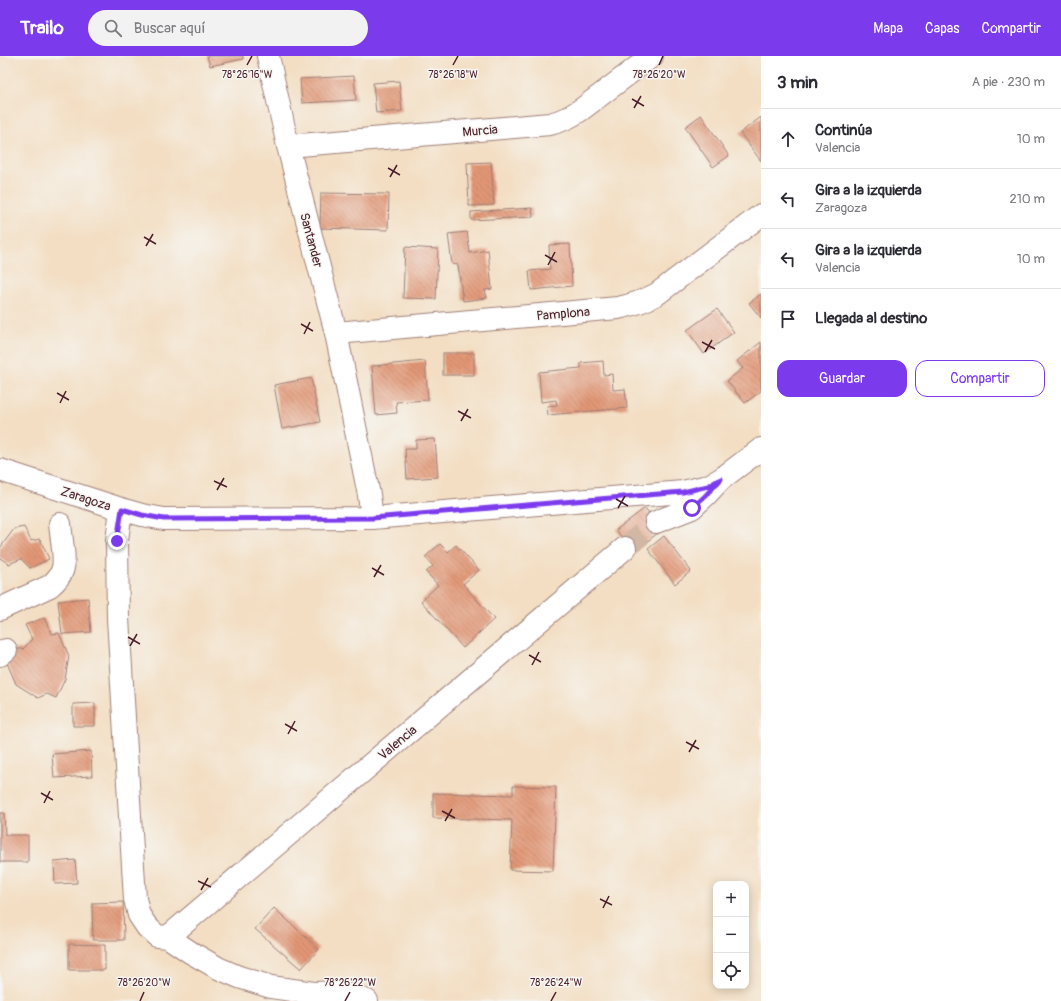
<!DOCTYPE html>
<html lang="es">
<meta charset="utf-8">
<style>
body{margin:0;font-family:Pangolin,sans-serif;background:#f2f2f3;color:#2b2b33}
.controls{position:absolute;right:12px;bottom:12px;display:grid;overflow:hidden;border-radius:8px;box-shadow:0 2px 10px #0003}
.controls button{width:36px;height:36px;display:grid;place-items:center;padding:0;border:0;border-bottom:1px solid #e1e1e2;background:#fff;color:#2b2b33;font:20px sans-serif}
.stop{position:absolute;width:12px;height:12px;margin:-9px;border:3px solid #7c3aed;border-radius:50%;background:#fff}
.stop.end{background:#7c3aed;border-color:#fff;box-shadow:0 1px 4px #0008}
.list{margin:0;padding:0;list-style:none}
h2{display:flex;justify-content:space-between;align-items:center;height:52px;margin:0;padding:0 16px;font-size:17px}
h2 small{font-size:13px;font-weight:400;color:#7c7c81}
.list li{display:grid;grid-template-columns:26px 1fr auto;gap:12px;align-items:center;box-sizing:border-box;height:60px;padding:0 16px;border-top:1px solid #e1e1e2}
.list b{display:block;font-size:15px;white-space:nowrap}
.list p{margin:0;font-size:13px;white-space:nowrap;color:#7c7c81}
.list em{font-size:13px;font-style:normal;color:#7c7c81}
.actions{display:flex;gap:8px;padding:12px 16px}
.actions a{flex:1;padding:9px 0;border:1px solid #7c3aed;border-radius:12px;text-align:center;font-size:14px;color:#7c3aed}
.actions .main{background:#7c3aed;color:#fff}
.icon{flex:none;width:22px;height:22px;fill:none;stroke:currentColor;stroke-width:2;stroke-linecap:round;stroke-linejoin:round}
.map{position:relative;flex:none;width:761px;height:945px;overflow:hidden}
header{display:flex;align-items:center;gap:24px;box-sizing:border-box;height:56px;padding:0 20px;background:#7c3aed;color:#fff}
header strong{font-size:19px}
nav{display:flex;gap:22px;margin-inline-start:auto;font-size:14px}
.search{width:280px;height:36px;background:#f2f2f3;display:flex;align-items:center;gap:10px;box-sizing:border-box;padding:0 14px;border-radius:22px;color:#7c7c81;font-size:15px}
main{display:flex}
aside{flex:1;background:#fff}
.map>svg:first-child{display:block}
</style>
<header>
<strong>Trailo</strong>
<div class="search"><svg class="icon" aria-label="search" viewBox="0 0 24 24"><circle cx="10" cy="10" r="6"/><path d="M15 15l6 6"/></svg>Buscar aquí</div>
<nav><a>Mapa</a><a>Capas</a><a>Compartir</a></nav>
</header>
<main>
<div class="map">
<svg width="761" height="945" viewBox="0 0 761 945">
<defs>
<pattern id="building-back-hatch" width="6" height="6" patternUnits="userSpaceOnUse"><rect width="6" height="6" fill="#e29776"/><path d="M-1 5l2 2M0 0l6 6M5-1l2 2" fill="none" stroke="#b97b61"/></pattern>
</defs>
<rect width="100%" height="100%" fill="#f6f6f2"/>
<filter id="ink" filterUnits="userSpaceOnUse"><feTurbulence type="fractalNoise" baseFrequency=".025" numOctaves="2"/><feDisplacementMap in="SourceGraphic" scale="8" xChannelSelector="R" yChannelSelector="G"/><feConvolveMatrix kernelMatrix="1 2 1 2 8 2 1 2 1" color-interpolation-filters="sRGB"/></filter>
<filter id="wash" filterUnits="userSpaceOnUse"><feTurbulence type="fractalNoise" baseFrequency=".012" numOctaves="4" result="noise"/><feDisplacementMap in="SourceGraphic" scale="16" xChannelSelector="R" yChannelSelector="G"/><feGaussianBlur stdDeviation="0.9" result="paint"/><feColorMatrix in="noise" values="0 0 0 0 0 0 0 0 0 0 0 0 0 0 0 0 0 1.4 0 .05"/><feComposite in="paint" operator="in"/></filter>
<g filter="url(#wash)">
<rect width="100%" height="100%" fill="#f3dec3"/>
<g id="blocks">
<g fill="url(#building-back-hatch)">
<path d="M207,0H243V3L210,10Z"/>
<path d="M354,20L356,44L302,47L300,23Z"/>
<path d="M399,25L402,55L376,57L373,27Z"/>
<path d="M701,59L729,100L713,111L685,71Z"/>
<path d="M761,61V105L740,77Z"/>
<path d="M491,106L494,149L469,150L467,107Z"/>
<path d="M321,137L389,138L388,174L320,172Z"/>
<path d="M532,152L533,161L471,164V156Z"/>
<path d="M467,176L470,197L488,194L492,233L485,234L487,242L463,245L458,209L452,208L448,178Z"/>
<path d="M570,188L572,230L531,234L529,215L550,213L549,189Z"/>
<path d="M405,191L438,193L436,243L403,242Z"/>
<path d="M761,238V262L749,247Z"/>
<path d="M717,253L734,276L704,298L687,274Z"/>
<path d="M761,286V335L745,347L727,325L743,312L737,305Z"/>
<rect x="443" y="297" width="31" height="22"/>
<path d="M425,305L428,344L396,346L397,357L376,359L372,310Z"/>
<path d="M603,305L604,319L612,318L613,334L625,333L627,352L548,359L547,350L557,349L556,344L541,346L539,316L581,312V307Z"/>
<path d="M311,322L320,366L282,373L274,329Z"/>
<path d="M435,383L438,421L407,423L405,393H416V384Z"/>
<path d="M645,452L662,474L633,496L616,474Z"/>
<path d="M24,471L31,485L40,483L49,503L30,512L21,503L9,508L0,502V492L14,473Z"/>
<path d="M664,480L691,515L675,528L648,493Z"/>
<path d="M440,488L448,496L456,489L479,514L463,528L494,563L463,592L421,545L438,529L426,516L433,510L425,501Z"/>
<path d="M88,542L91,576L62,578L58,545Z"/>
<path d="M44,562L52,578L59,577L69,600L65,623L56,642L47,638L38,642L16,628L7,607L14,593H23L32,583L25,569Z"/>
<path d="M95,647V670H73V648Z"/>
<path d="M91,695L92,720L54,722L52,698Z"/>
<path d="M513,730L556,731L553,815L510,814L512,764L433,762V737L513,739Z"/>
<path d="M0,757H4L5,779H28V806H0Z"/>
<path d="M75,804L77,827L55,828L54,806Z"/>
<path d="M123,846L124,884H93L92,847Z"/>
<path d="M274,852L319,893L301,913L255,873Z"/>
<path d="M69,888L105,889V914H69Z"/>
</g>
</g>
</g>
<g filter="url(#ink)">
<use href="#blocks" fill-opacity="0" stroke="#9e7e77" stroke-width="1"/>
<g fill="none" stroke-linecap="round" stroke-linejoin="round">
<path stroke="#d1b8a5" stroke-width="22" stroke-dasharray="22 11" stroke-linecap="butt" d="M625,492L656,466"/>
<defs>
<g id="minor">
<path d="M268,0L288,90L336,277L369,439L372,462"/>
<path d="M288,90L550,68C564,64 570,61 582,53L652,0"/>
<path d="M336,277L618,252C633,249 644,245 657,238L761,159"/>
<path d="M0,414L121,453L142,459L164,463L372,462L683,436L708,430L721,423"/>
<path d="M121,453L117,485L118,562L135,843L139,859L147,871L157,880L168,881L190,896L218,912L239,921L271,931L314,937L341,936L367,945"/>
<path d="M656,466L692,452L705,440L721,423L761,393"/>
<path d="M0,553L50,530C64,518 65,511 63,493C62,485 61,476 60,468"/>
<path d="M0,599L6,594"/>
<path d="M168,881L625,492"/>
</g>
</defs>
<use href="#minor" stroke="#9e7e77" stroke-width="24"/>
<use href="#minor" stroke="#fff" stroke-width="22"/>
</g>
</g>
<g fill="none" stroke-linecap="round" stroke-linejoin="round" filter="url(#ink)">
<path stroke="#7c3aed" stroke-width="5" d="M117,485L122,453L142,459L164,463L372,462L683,436L708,430L721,423L705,440L692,452"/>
</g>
<path fill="none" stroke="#4a1f2b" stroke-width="1.5" d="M247,9L252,0M453,9L458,0M659,9L663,0M632,43L644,50M634,52L641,40M388,112L400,119M390,121L397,109M144,181L156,188M146,190L153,178M545,199L557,206M548,209L555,196M301,268L313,275M304,278L310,266M702,286L715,293M705,296L712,284M57,337L69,344M60,347L66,335M458,355L471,362M461,365L468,353M214,425L227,431M217,434L224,422M616,443L628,450M618,452L625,440M372,512L384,519M374,521L381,509M128,581L140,588M130,590L137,578M529,599L541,606M532,609L539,596M285,668L297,675M288,678L295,665M686,686L699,693M689,696L696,684M41,737L53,744M44,747L50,735M442,755L455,762M445,765L452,753M198,825L211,831M201,834L208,822M600,843L612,849M603,852L609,840M140,945L144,936M345,945L350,936M551,945L556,936"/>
<g text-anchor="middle" stroke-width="3" stroke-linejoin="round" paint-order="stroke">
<g font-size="13" fill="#4a1f2b" stroke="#f6f6f2">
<text transform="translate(480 74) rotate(-5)" y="5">Murcia</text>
<text transform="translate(312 184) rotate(75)" y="5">Santander</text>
<text transform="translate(563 257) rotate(-5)" y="5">Pamplona</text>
<text transform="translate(86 442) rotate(18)" y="5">Zaragoza</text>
<text transform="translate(397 686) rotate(-40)" y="5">Valencia</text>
</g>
</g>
<g font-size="10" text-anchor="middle" fill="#4a1f2b" stroke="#f6f6f2" stroke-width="3" stroke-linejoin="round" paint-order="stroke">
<text x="247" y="22">78°26'16"W</text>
<text x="453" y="22">78°26'18"W</text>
<text x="659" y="22">78°26'20"W</text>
<text x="144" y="930">78°26'20"W</text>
<text x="350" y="930">78°26'22"W</text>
<text x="556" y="930">78°26'24"W</text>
</g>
</svg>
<div class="controls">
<button>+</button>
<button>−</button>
<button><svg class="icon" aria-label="locate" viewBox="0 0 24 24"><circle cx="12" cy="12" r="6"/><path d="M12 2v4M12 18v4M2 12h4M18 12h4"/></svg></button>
</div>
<div class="stop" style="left:692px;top:452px"></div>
<div class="stop end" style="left:117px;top:485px"></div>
</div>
<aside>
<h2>3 min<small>A pie · 230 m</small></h2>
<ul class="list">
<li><svg class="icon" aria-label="ahead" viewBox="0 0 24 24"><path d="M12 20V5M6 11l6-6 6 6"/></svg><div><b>Continúa</b><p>Valencia</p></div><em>10 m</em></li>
<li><svg class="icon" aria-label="left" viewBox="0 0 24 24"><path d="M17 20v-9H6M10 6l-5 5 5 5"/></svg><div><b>Gira a la izquierda</b><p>Zaragoza</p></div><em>210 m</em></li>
<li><svg class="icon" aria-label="left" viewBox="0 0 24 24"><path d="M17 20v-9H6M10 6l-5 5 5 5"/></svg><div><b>Gira a la izquierda</b><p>Valencia</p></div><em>10 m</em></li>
<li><svg class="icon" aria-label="arrive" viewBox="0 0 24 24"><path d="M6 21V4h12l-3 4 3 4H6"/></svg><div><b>Llegada al destino</b></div></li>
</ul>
<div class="actions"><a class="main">Guardar</a><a>Compartir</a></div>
</aside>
</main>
